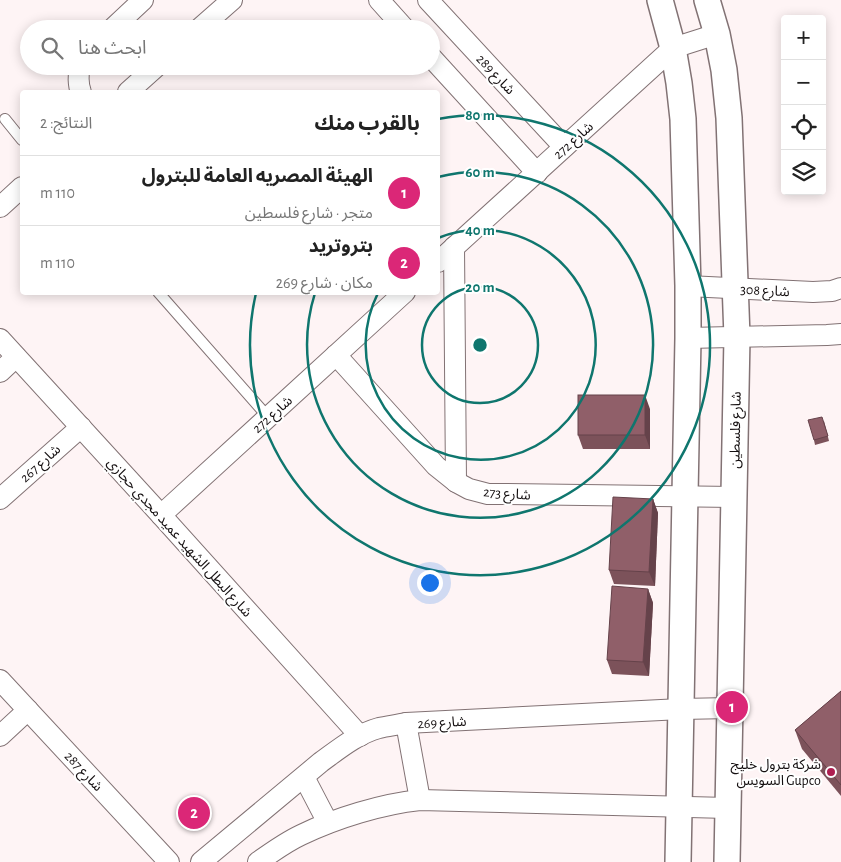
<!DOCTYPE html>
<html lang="ar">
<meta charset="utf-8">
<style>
body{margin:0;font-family:"Alegreya Sans","Noto Sans Arabic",sans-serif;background:#f2f2f2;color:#222;direction:rtl}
.controls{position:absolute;right:15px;top:15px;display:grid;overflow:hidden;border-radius:5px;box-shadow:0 2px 12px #0003}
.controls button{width:45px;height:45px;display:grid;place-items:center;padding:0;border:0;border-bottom:1px solid #e0e0e0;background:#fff;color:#222;font:25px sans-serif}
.you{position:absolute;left:429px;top:582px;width:18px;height:18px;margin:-12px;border:4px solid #fff;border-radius:50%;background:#1a73e8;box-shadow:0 0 0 8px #1a73e833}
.badge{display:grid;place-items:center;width:32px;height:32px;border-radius:50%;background:#db2777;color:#fff;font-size:16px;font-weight:700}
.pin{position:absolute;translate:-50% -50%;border:2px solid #fff;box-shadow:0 1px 5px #0006}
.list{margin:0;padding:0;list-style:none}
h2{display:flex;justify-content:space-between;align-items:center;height:65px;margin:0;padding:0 20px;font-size:21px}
h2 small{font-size:16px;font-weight:400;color:#767676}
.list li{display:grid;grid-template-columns:32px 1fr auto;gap:15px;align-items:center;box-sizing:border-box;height:70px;padding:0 20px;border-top:1px solid #e0e0e0}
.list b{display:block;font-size:19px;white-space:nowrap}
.list p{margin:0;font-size:16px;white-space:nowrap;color:#767676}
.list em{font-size:16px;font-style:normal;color:#767676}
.icon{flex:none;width:28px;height:28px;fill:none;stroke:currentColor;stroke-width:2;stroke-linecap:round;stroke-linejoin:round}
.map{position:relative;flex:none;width:841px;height:862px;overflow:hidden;direction:ltr}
.search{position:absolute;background:#fff;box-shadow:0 2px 12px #0003;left:20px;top:20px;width:420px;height:55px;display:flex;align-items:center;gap:12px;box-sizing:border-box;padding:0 18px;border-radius:28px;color:#767676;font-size:19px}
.panel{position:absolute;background:#fff;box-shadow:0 2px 12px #0003;left:20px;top:90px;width:420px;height:205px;border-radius:5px;direction:rtl}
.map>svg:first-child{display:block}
</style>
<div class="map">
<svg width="841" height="862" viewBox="0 0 841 862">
<rect width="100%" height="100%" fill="#fef4f5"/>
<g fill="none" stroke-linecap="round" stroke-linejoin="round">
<defs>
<g id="service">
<path d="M5,119L22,140"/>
<path d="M158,292L268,417"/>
</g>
<g id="minor">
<path d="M379,0L405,29"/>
<path d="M428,0L564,147"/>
<path d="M112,29L143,0"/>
<path d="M199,29L232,0"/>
<path d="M431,57L537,173"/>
<path d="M80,66C78,74 78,85 81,92"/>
<path d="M128,92L157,66"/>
<path d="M0,207L22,187"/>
<path d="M454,247L456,482"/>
<path d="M438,262L673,48L717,34"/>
<path d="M688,286L813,292L832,291L841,288"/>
<path d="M688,338L827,335L841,334"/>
<path d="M0,339L161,515L360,736"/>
<path d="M336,355L436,466L456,482L469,489L488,494H508L734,497"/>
<path d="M0,372L16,357"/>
<path d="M0,499L81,427"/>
<path d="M161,515L405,292"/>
<path d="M0,680L169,862"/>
<path d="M406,723L420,800"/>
<path d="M0,736L28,710"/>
<path d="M304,777L328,823"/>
<path d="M201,862L321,762C339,749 357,734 379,728C388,726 397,725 406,723L681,709L730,708"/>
<path d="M258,862C272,852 286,842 301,835C336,818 382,804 420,800L727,808"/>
</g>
<g id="tertiary">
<path d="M660,0L673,48L679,83L683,119L688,286V338L678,862"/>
<path d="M707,0L717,34L724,70L729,118L737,337L727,862"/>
</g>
</defs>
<use href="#service" stroke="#827274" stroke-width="12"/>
<use href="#minor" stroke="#827274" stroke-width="22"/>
<use href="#tertiary" stroke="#827274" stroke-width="28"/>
<use href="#service" stroke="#fff" stroke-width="10"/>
<use href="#minor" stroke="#fff" stroke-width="20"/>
<use href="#tertiary" stroke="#fff" stroke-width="25"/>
</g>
<g fill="#7c525a">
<path d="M650,409V449H583L578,435Z"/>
<path d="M824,421L829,441L815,445L814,440Z"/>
<path d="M653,499L658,513L655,586L614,584L609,570Z"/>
<path d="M648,589L653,603L649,676L612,674L607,660Z"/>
<path d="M841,691V796L802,749L795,730Z"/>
</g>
<g fill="#65424a">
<path d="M645,395L650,409V449L645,435Z"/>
<path d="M653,499L658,513L655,586L649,572Z"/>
<path d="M648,589L653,603L649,676L643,662Z"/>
</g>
<g fill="#905f69" stroke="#65424a">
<rect x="578" y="395" width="67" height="40"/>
<path d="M822,417L828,436L814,440L808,420Z"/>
<path d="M613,497L653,499L649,572L609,570Z"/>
<path d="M612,586L648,589L643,662L607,660Z"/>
<path d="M841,691V785L795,730Z"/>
</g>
<g fill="none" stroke="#0f766e" stroke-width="2.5">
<circle cx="480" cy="345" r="58"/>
<path d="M438 238A115 115 0 1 1 378 293"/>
<path d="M438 177A173 173 0 1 1 315 293"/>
<path d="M438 119A230 230 0 1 1 256 293"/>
</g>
<circle fill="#af1f51" stroke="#fff" stroke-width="2" cx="831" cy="772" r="5"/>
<g text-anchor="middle" stroke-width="4" stroke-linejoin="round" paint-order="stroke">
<g font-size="14" fill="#140f10" stroke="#fff">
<text transform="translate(496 74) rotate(47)" y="5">شارع 289</text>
<text transform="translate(573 140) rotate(-42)" y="5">شارع 272</text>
<text transform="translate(765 290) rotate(3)" y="5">شارع 308</text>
<text transform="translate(272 414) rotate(-42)" y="5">شارع 272</text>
<text transform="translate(735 430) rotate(-89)" y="5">شارع فلسطين</text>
<text transform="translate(40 463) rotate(-42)" y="5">شارع 267</text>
<text transform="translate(507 493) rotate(4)" y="5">شارع 273</text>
<text transform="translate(180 537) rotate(48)" y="5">شارع البطل الشهيد عميد مجدي حجازي</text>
<text transform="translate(442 722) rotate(-3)" y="5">شارع 269</text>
<text transform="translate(84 771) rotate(47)" y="5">شارع 287</text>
</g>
<g font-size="14" fill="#140f10" stroke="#fff" text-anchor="end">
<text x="821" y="769">شركة بترول خليج<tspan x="821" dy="16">السويس Gupco</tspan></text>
</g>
</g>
<circle cx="480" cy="345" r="8" fill="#0f766e" stroke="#fff" stroke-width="2.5"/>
<g font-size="15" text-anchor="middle" font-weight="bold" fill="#0f766e" stroke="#fff" stroke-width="4" stroke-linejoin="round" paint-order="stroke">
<text x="480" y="120">80 m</text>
<text x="480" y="177">60 m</text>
<text x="480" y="235">40 m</text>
<text x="480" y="292">20 m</text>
</g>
</svg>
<div class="controls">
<button>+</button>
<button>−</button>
<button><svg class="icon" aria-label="locate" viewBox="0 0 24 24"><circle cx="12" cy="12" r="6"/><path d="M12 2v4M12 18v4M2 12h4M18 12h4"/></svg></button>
<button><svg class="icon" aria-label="layers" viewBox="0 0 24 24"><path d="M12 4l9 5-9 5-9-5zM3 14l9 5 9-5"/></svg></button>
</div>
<div class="you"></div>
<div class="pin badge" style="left:732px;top:707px">1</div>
<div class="pin badge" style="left:194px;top:813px">2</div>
<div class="search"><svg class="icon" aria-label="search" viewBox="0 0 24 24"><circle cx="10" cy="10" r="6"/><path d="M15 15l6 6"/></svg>ابحث هنا</div>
<section class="panel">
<h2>بالقرب منك<small>النتائج: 2</small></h2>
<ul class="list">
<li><span class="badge">1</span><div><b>الهيئة المصريه العامة للبترول</b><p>متجر · شارع فلسطين</p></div><em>110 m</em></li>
<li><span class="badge">2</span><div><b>بتروتريد</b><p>مكان · شارع 269</p></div><em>110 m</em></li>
</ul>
</section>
</div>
